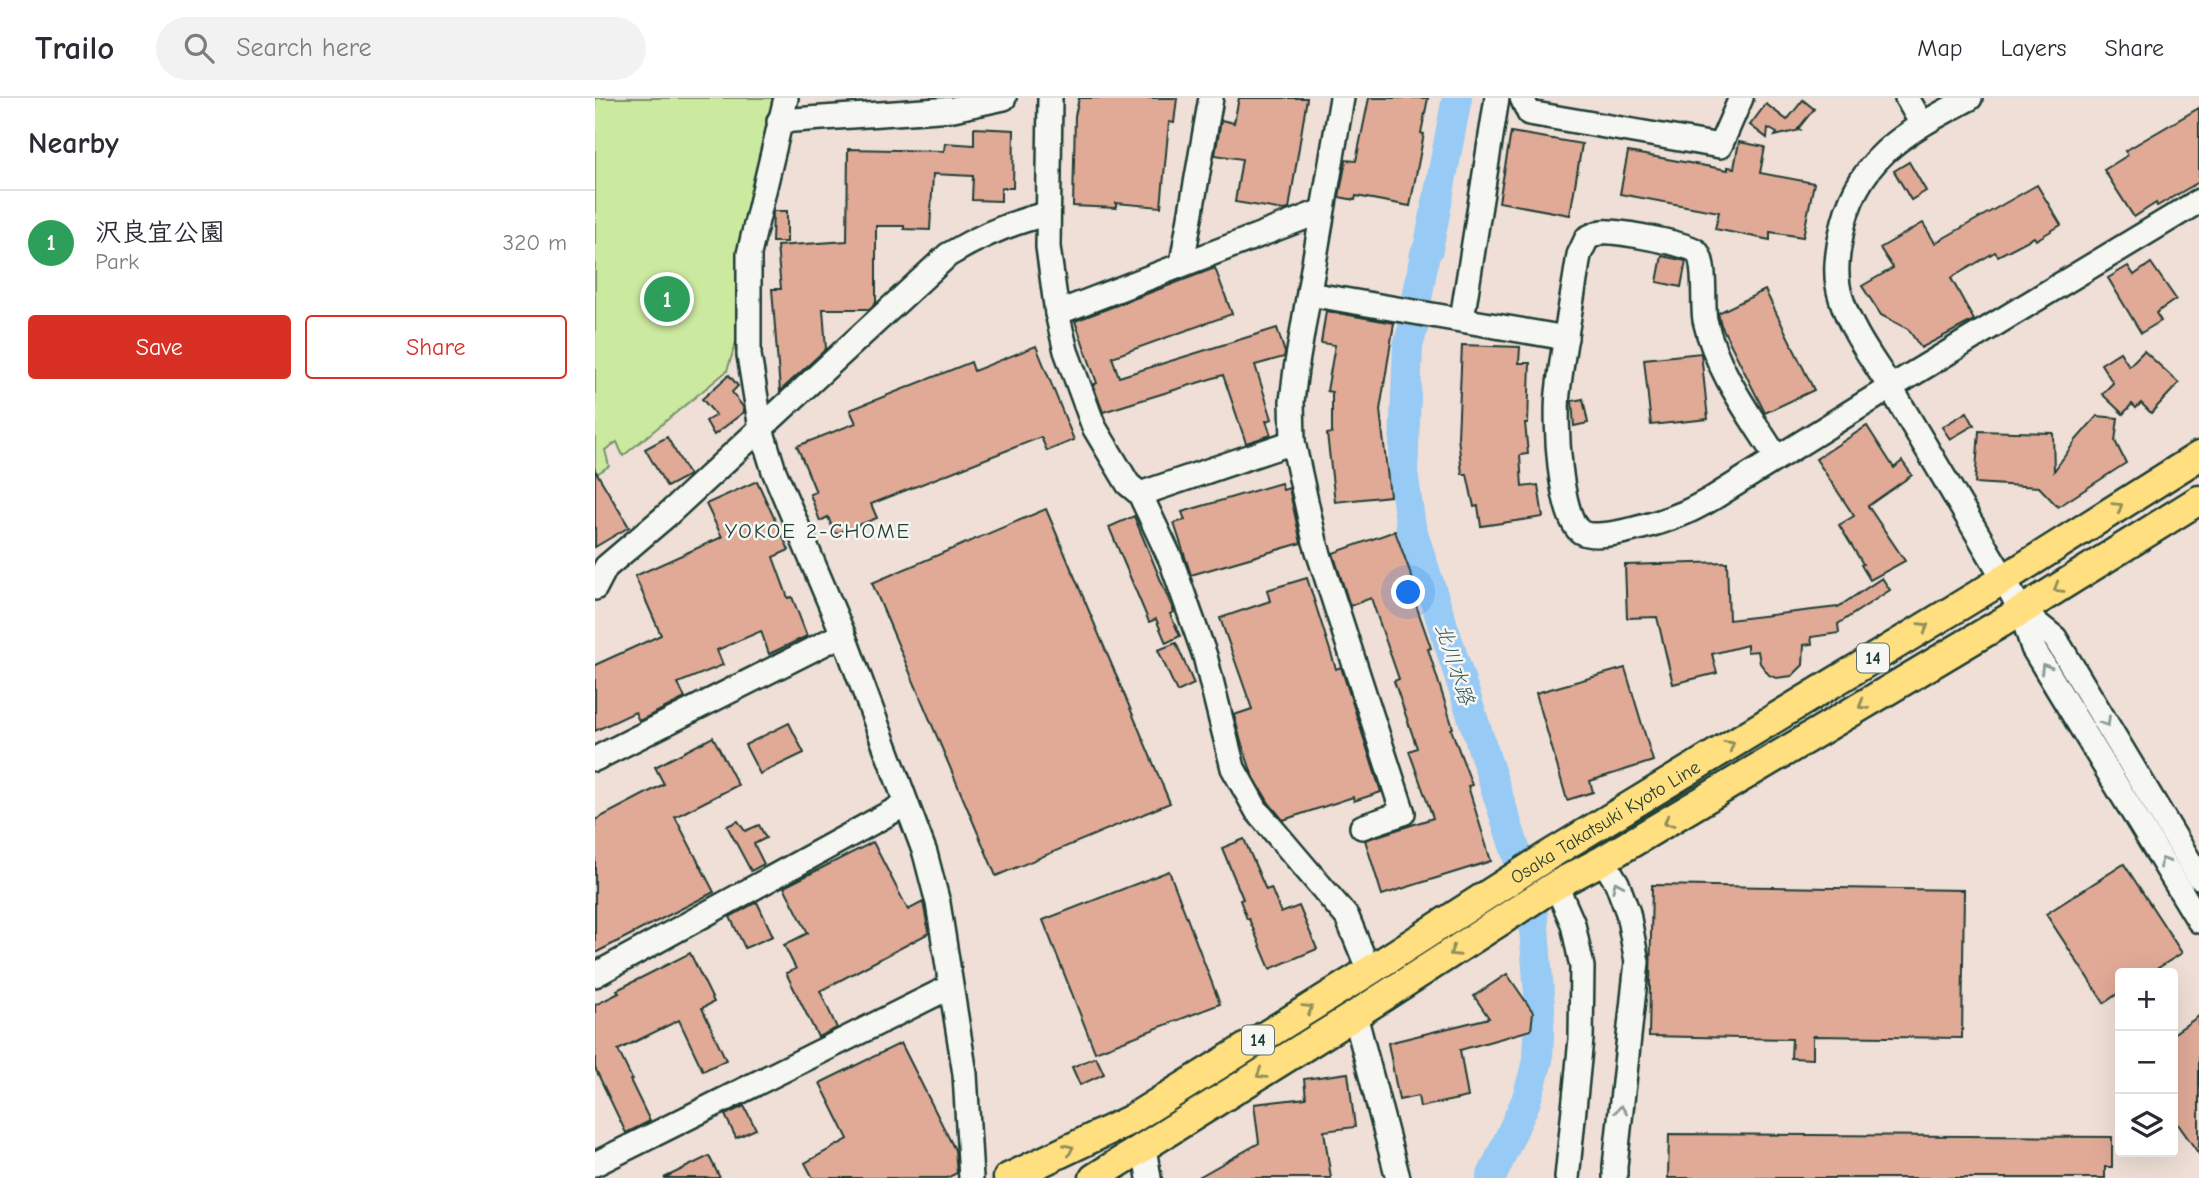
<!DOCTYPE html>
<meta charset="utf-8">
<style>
body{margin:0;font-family:"Comic Neue","Klee One",sans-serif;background:#f2f2f3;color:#2b2b33}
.controls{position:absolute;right:21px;bottom:21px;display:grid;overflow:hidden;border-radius:7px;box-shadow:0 7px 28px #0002}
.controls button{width:63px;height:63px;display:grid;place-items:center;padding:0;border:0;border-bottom:2px solid #e1e1e2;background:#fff;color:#2b2b33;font:35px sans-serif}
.you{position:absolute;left:814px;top:495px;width:24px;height:24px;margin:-18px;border:5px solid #fff;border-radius:50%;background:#1a73e8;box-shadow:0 0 0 10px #1a73e833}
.badge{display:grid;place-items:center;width:46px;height:46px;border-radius:50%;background:#d93025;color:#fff;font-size:23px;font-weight:700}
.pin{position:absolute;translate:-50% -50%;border:4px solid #fff;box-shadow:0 2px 7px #0006}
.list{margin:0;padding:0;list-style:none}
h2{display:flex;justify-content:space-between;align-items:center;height:91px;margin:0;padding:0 28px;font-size:30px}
h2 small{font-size:23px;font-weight:400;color:#7c7c81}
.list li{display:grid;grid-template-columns:46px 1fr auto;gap:21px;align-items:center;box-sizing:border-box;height:105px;padding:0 28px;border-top:2px solid #e1e1e2}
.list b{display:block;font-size:26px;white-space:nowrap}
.list p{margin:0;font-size:23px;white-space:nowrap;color:#7c7c81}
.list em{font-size:23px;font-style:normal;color:#7c7c81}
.actions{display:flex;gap:14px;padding:21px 28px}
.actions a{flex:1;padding:16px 0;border:2px solid #d93025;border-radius:7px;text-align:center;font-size:24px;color:#d93025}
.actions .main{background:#d93025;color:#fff}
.icon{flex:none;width:38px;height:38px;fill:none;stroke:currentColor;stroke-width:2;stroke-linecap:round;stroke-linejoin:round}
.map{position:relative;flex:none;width:1604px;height:1080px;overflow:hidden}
header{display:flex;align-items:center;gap:42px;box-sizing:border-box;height:98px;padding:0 35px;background:#fff;border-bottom:2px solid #e1e1e2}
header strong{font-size:33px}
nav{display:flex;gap:38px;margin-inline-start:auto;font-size:24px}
.search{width:490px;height:63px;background:#f2f2f3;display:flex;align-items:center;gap:18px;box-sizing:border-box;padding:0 24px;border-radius:38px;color:#7c7c81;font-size:26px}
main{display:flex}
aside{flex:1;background:#fff}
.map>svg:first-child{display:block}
</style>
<header>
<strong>Trailo</strong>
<div class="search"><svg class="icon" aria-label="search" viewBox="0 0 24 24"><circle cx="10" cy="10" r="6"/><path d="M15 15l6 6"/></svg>Search here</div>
<nav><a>Map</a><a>Layers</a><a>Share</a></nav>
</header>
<main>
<aside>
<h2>Nearby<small></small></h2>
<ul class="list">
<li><span class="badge" style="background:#2e9e5b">1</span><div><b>沢良宜公園</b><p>Park</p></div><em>320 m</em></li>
</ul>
<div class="actions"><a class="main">Save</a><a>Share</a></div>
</aside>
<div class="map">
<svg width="1604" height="1080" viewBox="0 0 1604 1080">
<rect width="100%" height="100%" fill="#efdfd7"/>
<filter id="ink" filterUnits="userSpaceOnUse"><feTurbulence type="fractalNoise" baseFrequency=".0143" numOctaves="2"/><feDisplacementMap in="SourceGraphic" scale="14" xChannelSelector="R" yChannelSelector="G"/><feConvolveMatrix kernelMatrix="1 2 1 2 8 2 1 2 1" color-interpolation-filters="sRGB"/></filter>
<g filter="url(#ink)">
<path fill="#cce9a0" stroke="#76936a" stroke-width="2" d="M0,0H180L146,158L141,244L132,273L28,358L22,344L10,352L14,368L0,377Z"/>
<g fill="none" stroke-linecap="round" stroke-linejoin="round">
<path stroke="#97caf4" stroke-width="30" d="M862,0L833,152L830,155L818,224L819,227L813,248L808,374L816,429L937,803L945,909L943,962L931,1003L896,1080"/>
</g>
<g fill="#e0aa97" stroke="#1f3d34" stroke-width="2">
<path d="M484,0H582L579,25L574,24L566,109L521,105V110L478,108L480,18Z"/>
<path d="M644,0H712L694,111L689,112L640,104L647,61L620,57L626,22L639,25Z"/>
<path d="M774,0H833L826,35L829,36L815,108L761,98L760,102L744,99L751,62L761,63Z"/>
<path d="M1208,2L1219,11L1203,31L1205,32L1180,38L1182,35L1173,30L1172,40L1155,27L1171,6L1192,22Z"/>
<path d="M1604,10V84L1562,108L1561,105L1539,119L1509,72L1533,57L1530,53Z"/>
<path d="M379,30L419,32L418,90H406V103L377,102L378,78L338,76L335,132L309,131V128H281V205L274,211H228L231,251L185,293L177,191H186L182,148L252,143L253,51L349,53L350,45L379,47Z"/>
<path d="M916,34L987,46L975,117L904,104Z"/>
<path d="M1144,44L1170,49L1165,75L1219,85L1208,139L1175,134V142L1120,131L1124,114L1025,96L1033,54L1133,72V69L1139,70Z"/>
<path d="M1314,64L1331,93L1316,102L1299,73Z"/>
<path d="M1442,87L1466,127L1441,142L1439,139L1403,158L1400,154L1356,180L1379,222L1326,250L1313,231L1286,217L1267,188L1298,170L1285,150L1328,125L1340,145Z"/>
<path d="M178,113H192V144H177Z"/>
<path d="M1067,158L1091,163L1086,189L1062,184Z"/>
<path d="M1556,165L1581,201L1561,215L1566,223L1546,235L1513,180L1533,168L1539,177Z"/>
<path d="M620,170L637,216L517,259L524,279L682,230L690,255L689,259L660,267L677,321L671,323L676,337L651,345L628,277L508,314L498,287L502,285L480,223Z"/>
<path d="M1170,192L1219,292L1170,315L1126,227L1123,215Z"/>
<path d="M731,213L799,225L785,312L795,398L740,404L732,336L737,335V294L732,293L740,247L726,245Z"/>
<path d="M867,247L925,249L924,265H935L933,325H930L933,356L925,357L927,389L943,387L948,419L886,428L883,408L879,409L872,376H867L863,339Z"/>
<path d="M441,248L479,342L452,353L446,339L276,406L282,420L240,436L233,419L225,423L215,396L221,394L202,348L261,325L255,312L376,264L379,273Z"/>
<path d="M1549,253L1584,285L1556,315L1546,305L1541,310L1537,306L1528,316L1507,296L1518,285L1506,266L1525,254L1534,268Z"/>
<path d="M1106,255L1113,321L1056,327L1049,261Z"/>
<path d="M134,277L143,288L137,294L148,309L149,314L119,337L111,323L121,317L107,301Z"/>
<path d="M988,301L993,325L979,328L977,303Z"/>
<path d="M1372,314L1379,327L1355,341L1347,329Z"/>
<path d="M1502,318L1523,320L1520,343L1531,365L1463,409L1444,389L1380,385L1384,333L1458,335L1459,373L1481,342Z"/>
<path d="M1272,328L1299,370L1307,363L1317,377L1273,408L1310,463L1275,482L1266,467L1268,466L1244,427L1259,418L1221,361Z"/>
<path d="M72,339L94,377L72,389L50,351Z"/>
<path d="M0,372L34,429L0,449Z"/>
<path d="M162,383L194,452L178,459L193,500L197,499L212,538L174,556L166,533L122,552L128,567L83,585L90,600L44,623L40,614L0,633V567L66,537L40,478L127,439L111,406Z"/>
<path d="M686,385L688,392L694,390L706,445L596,477L579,425L590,422L587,414Z"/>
<path d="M451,411L575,705L401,778L277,485Z"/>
<path d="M539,418L579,514L575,516L585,538L571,545L561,521L554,524L514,429Z"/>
<path d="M800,433L819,485L814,487L836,550L833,551L858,630L856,631L877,687L873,688L896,763L787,797L770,742L838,720L814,653L822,650L799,583L804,581L776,500L755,508L738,455Z"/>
<path d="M1132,464L1134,522L1243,509L1287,480L1295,492L1243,526L1244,535L1216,539L1217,546L1209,547L1208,567L1197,578L1181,580L1174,577L1165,565L1163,553L1152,554V547L1117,556L1122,575L1078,586L1062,519L1032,520L1030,467Z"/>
<path d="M712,480L741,571L746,569L786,694L759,703L758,699L688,722L674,705L657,676L645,640L639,617L657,611L625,520L675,503L672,492Z"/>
<path d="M581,545L599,586L582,594L563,552Z"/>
<path d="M1030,570L1058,663L995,683L998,694L972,702L941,595Z"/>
<path d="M194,625L209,655L165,676L150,647Z"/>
<path d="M118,639L143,687L80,719L119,794L0,855V722L69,686L60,669Z"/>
<path d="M143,723L150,733L164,727L171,740L159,746L169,766L156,773L132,728Z"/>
<path d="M649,741L671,792L676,790L686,815L704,808L722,851L675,871L654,821H652L645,802L648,801L627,750Z"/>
<path d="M278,744L313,812L328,804L334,835L225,893L242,930L223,939L191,875L201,871L189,847L213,835L189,789Z"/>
<path d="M1529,766L1587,855L1555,875H1525V894L1509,905L1451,816Z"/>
<path d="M574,773L625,906L500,954L448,822Z"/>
<path d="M1057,787L1369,792L1367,940L1218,938V961L1196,960L1197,941L1054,938Z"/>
<path d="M162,804L178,838L150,850L135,819Z"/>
<path d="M95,855L119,904L107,910L131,962L108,973L84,922L23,952L37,981L35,982L55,1023L31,1035L0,970V907L24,895L22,892Z"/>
<path d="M912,876L938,914L936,932L865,952L873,999L825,1009L823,998L804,1002L793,945L894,920L879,898Z"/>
<path d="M1604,918V1056L1578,1019V936Z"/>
<path d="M306,945L360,1052L362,1075L352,1080H218L210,1065L253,1041L225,985Z"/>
<path d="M501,959L509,976L485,987L477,969Z"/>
<path d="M753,975L760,1029L729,1033L736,1080H602L664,1045L659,1006L711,1000L709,981Z"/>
<path d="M149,1008L161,1031L141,1040L130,1017Z"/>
<path d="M1074,1036L1517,1039V1069H1510V1080H1073Z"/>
<path d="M114,1058L125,1080H69Z"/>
</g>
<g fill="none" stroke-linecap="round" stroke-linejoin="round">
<defs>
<g id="minor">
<path d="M191,0L154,156V257L166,331L179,373L248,536L330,755L343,805L370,976L376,1080"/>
<path d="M455,0L453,149L462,215L471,253L499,329L533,386L545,396L576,462L610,558L638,670L662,713L752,819L774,873"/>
<path d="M747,0L701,271L697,303L698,344L720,444L808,715L767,729"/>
<path d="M927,0L934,15L1125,48L1146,0"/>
<path d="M1312,0L1327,26"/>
<path d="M1375,0C1311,34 1260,60 1246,137C1242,158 1239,179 1246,200C1257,237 1284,269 1303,302C1338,361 1374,421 1409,481L1426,513L1438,550L1604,823"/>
<path d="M184,23L358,11L409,0"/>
<path d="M587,165L616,0"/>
<path d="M714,196L971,240"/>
<path d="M462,215L727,113"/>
<path d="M867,221L902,0"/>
<path d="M1181,359C1155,317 1121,272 1110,222C1107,206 1112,163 1101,153C1094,146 1019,132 1007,134C1002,135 997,138 992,140L984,157C977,203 968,249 963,295C960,321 964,420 986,434C1004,445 1070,423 1089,415C1099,411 1109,405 1118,400L1296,289L1604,103"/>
<path d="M545,396L698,344"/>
<path d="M0,490L11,469L71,418L353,157C385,138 416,124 452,116"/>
<path d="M1426,513L1460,540L1604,779"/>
<path d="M0,661L248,536"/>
<path d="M1008,762L1022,785L1033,815L1042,864L1020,1068V1080"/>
<path d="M961,787L978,826L987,869L986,941L972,1080"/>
<path d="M0,877L311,706"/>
<path d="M760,917L803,1080"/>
<path d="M549,1050L554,1080"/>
<path d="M0,1066L355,889"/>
</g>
<g id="major">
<path id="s1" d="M413,1080L535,1022L774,873L951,759L1409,481L1604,358"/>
<path d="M499,1080L760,917L961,787L1008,762L1426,513L1604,402"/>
</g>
</defs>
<use href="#minor" stroke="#1f3d34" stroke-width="28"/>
<use href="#major" stroke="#1f3d34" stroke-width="33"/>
<use href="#minor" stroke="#f6f6f2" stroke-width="23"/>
<use href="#major" stroke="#ffdf80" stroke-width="28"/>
</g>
<defs><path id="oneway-chevron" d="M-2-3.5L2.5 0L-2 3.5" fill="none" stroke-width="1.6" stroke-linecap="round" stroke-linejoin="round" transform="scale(1.75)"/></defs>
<g stroke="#8f8e5a">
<use href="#oneway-chevron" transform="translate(1523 409) rotate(-32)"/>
<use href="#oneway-chevron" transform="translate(1463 490) rotate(148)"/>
<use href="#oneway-chevron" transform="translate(1329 529) rotate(-31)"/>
<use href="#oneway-chevron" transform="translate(1268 607) rotate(149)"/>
<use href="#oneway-chevron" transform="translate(1135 647) rotate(-31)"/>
<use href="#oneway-chevron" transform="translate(1073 724) rotate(149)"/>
<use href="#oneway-chevron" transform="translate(859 854) rotate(147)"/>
<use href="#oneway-chevron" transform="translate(713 911) rotate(-32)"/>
<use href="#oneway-chevron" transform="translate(666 976) rotate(148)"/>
<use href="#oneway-chevron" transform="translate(474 1051) rotate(-25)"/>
</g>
<g stroke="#8a9a93">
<use href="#oneway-chevron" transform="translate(1450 570) rotate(-121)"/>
<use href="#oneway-chevron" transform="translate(1511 624) rotate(59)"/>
<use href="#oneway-chevron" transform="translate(1569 764) rotate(-121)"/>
<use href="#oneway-chevron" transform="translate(1022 788) rotate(-114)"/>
<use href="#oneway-chevron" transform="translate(1026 1012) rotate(-84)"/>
</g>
</g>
<g text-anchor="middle" stroke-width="5" stroke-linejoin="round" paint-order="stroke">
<g fill="#f6f6f2" stroke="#60746d" stroke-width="2">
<rect x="1262" y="545.5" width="32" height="29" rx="5"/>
<rect x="647" y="927.5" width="32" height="29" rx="5"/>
</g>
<g font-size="18" font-weight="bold" fill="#1f3d34">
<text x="1278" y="566">14</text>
<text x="663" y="948">14</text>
</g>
<g font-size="19" fill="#1f3d34" stroke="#f6f6f2">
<text dy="7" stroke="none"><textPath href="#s1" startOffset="696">Osaka Takatsuki Kyoto Line</textPath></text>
</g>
<g font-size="21" letter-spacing="2" fill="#1f3d34" stroke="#f6f6f2">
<text x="223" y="440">YOKOE 2-CHOME</text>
</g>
<g font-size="21" font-style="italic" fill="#37595a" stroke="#f6f6f2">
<text transform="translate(860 566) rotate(72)" y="7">北川水路</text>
</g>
</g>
</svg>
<div class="controls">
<button>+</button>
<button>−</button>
<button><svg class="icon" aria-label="layers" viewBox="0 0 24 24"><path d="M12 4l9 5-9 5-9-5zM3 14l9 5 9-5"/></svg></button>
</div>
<div class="you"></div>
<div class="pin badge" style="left:72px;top:201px;background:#2e9e5b">1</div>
</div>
</main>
